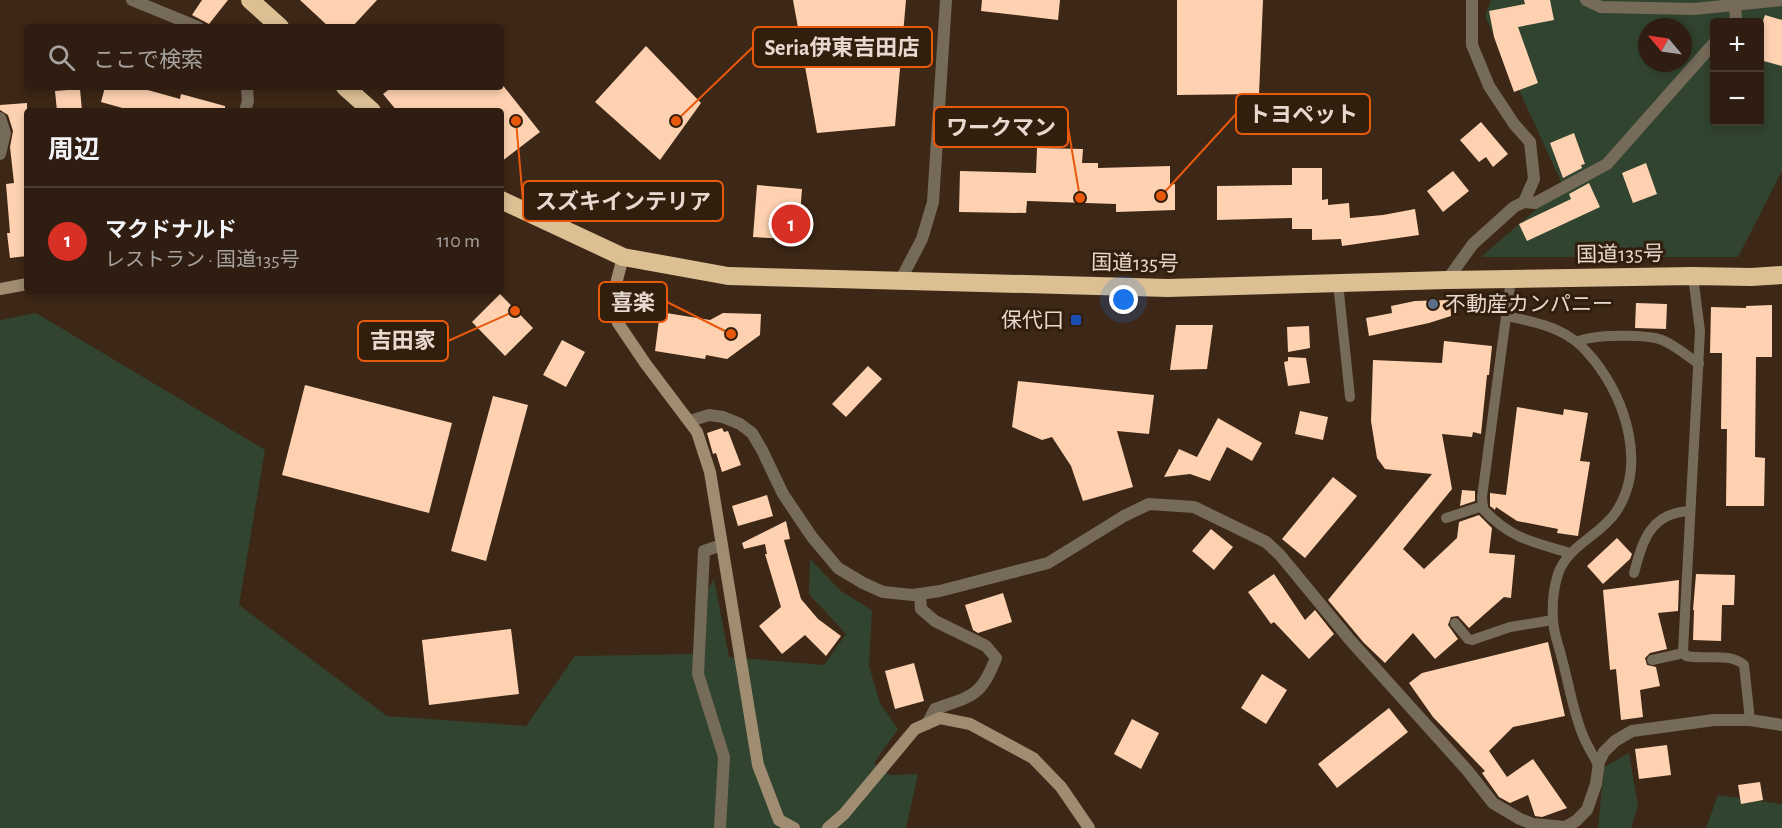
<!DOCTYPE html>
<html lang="ja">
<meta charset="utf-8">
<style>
body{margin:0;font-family:"Alegreya Sans","Noto Sans JP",sans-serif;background:#362619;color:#f1f3f6}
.controls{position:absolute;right:18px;top:18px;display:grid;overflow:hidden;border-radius:6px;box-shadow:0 3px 9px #0003}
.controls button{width:54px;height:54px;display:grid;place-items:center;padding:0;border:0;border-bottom:2px solid #493b30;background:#2e1d10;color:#f1f3f6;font:30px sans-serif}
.compass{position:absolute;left:1638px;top:18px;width:54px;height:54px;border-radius:50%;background:#2e1d10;box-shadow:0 3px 9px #0003;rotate:299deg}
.you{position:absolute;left:1124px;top:300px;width:21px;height:21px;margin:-15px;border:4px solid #fff;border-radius:50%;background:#1a73e8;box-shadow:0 0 0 9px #1a73e833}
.badge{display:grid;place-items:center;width:39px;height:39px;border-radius:50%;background:#d93025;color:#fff;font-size:20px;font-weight:700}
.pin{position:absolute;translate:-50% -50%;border:3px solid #fff;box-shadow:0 2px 6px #0006}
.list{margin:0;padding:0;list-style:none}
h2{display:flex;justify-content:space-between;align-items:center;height:78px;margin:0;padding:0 24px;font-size:26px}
h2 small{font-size:20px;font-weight:400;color:#a7a29f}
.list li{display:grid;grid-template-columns:39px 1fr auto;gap:18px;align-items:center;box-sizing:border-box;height:108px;padding:0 24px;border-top:2px solid #493b30}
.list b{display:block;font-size:22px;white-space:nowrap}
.list p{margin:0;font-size:20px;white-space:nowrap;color:#a7a29f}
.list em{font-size:20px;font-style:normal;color:#a7a29f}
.icon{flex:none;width:33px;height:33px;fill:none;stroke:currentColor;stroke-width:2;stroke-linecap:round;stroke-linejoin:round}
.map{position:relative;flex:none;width:1782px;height:828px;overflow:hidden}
.search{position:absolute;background:#2e1d10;box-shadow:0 3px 9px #0003;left:24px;top:24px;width:480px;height:66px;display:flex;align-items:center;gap:15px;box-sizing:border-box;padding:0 21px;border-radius:6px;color:#a7a29f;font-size:22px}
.panel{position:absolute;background:#2e1d10;box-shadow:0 3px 9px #0003;left:24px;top:108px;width:480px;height:186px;border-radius:6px}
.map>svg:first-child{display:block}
</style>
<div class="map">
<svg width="1782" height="828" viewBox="0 0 1782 828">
<rect width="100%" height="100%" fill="#3d2716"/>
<g fill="#31442f" fill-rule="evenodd">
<path d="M1491,0H1782V171L1738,257H1481L1563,186L1485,16ZM1714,22H1760V122H1714ZM1647,27H1683V63H1647Z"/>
<path d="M36,313L265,450L239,605L387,716L526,726L575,656L697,654L702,599L714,579L729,657L824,665L846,634L809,594L810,559L841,591L872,610L869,666L880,703L898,729L874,763L890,775L918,774L906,828H0V320Z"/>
<path d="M1629,753L1638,806L1631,828H1598L1604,767Z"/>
<path d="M1718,795L1782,804V828H1706Z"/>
</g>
<g fill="#fed2b1">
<path d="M202,0H228L209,24L192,15Z"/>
<path d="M300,0H377L352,27H329Z"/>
<path d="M793,0H906L895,126L817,133Z"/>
<path d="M982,0H1060L1058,20L981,11Z"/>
<path d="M1177,0H1263L1259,94L1177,95Z"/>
<path d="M1524,0H1550L1554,20L1518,27L1538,83L1514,92L1494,37L1489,11L1525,4Z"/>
<path d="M1765,15L1782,20V66L1760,60V30Z"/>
<path d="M646,46L701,103L660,160L595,102Z"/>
<path d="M501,83L540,132L501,162V111H397L383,94L392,87H501Z"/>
<path d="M105,87H137L180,99L181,94L225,106V111H133L101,102Z"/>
<path d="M80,89L82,111H57L55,91Z"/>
<path d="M27,103V256L10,258L7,233H10L6,184L14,183L10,147L13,131L8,115L0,110V105Z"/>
<path d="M1481,122L1508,154L1493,167L1486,157L1479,162L1460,140Z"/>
<path d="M1574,133L1585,164L1581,165L1582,168L1563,178L1550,143Z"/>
<path d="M1037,148L1083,149L1082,163H1098V168L1170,166V185L1175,184V210L1116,212V204L1027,201L1026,213L959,212L960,171L1036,173Z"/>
<path d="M1646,163L1657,194L1633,203L1622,173Z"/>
<path d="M1292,168H1322V200L1328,199V205L1349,203L1350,218L1383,215L1415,209L1419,235L1342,246L1341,239L1312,240V229H1292V218L1217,220V186L1292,185Z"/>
<path d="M1453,171L1469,191L1443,212L1427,191Z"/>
<path d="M1589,183L1600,207L1527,241L1519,224L1571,199L1569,194Z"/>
<path d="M757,185L802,189L798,240L753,237Z"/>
<path d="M500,294L533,328L505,356L472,322Z"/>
<path d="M1450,300L1451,316L1429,323L1369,336L1366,318L1392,313L1391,306L1415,301Z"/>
<path d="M1636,303L1667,304L1666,329L1635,328Z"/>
<path d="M1772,305V357H1756L1755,457L1765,458L1764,506H1726L1727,429H1721L1722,353H1710L1711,307L1746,308V306Z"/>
<path d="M660,312L710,320L723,313L761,314L760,335L727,359L706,355L705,359L655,351Z"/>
<path d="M1176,325H1213L1207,369L1170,370Z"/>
<path d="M1309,326L1310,348L1288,352L1287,327Z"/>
<path d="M562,340L585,352L566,387L543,375Z"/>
<path d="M1444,341L1492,346L1489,375H1487L1481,434L1473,432L1472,437L1442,434L1452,489L1403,549L1424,569L1457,538L1459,522L1479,515L1492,528L1489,553L1515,555L1511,598L1504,597L1469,628L1458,616L1451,617L1448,625L1458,639L1435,659L1413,633L1385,663L1364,643L1328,600L1432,474L1385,469L1377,458L1371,421L1373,360L1442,363Z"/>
<path d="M1288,357L1306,358L1310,383L1288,386L1284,362L1288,361Z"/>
<path d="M868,366L882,379L846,417L832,404Z"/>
<path d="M1018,381L1154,395L1149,434L1117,431L1133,487L1083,501L1071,466L1052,437L1042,440L1012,427Z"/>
<path d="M305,385L452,423L429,513L282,475Z"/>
<path d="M493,396L528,405L486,561L451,551Z"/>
<path d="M1517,407L1563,415L1564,409L1588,413L1580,461L1590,462L1578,536L1557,533L1558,529L1517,521L1496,507L1495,510L1490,506V493L1506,495Z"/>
<path d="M1300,411L1328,417L1323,440L1295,434Z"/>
<path d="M1218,418L1262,443L1252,461L1227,447L1210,481L1190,474L1164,477L1179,449L1197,457Z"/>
<path d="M722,428L724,432L728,431L741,465L722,472L716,453L713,454L707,433Z"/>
<path d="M1333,477L1357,496L1305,558L1282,539Z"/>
<path d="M1462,490L1475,491V501L1460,506Z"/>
<path d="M767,495L773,516L738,526L732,506Z"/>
<path d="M786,521L790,539L784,540L801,599L818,619L841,636L826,656L805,635L782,654L759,626L781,607L765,554H767L765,544L744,549L742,543Z"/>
<path d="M1211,529L1233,547L1214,570L1192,551Z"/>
<path d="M1617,538L1632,554L1630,559L1603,584L1587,566Z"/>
<path d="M1274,574L1305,620L1315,610L1334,634L1309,659L1274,622L1271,624L1248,592Z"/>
<path d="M1696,574L1735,575L1734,605H1722L1721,641L1693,640L1694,610H1693Z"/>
<path d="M1679,580L1678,611L1658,613L1667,649L1650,653L1645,658L1647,665L1656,667L1660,686L1640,690L1643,717L1621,720L1616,669L1610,670L1603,590Z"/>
<path d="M1003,593L1012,622L978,633L973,630L965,605Z"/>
<path d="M511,629L519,694L429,705L422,640Z"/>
<path d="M1548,642L1565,716L1513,727L1489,751L1507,777L1533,759L1567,808L1542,817L1535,816L1528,795L1510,803L1499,797L1482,773L1485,771L1433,717L1409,683L1422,673Z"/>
<path d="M914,663L924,701L895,709L885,671Z"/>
<path d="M1262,674L1287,690L1266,724L1241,708Z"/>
<path d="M1389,708L1408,732L1337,788L1318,764Z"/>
<path d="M1132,719L1159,733L1141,769L1114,754Z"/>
<path d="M1667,745L1671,775L1639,779L1635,749Z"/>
<path d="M1760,782L1763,800L1741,804L1738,785Z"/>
</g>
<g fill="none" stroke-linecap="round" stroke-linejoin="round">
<g stroke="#766a59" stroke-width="10">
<path d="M1693,276L1700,331L1683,651L1686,656C1704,660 1730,652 1744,665L1750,720"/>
<path d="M1511,279L1482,497L1483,509C1511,539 1533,542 1570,553"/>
<path d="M1338,283L1350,397"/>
<path d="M1507,316C1529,321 1552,325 1571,338C1580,343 1587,352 1594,360C1626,401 1647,465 1616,512C1600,536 1568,545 1558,574C1554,587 1552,605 1553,619C1553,632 1559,646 1562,659C1569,684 1573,713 1584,738C1588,747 1594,757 1599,766"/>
<path d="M1577,342C1592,334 1646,334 1662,340C1675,345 1687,356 1699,364"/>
<path d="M1446,518L1483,506"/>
<path d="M1634,573C1643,540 1650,513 1690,511"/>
<path d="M1455,623L1468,639L1472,640L1510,627L1553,620"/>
<path d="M1652,660L1684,653"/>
</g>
<g stroke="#766a59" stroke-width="12">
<path d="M132,0L198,27"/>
<path d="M1586,0L1601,7L1694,9L1782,0"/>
<path d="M1733,22L1736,19L1735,6"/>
<path d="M245,111L248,101L247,87"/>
<path d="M0,118L5,133L0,154"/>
<path d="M1524,202L1535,203L1607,164L1714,43"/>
<path d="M901,279L922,239L933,202L946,0"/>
<path d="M1447,280L1473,244L1514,207L1524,202L1534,179L1530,142L1514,124L1489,86L1472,45V0"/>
<path d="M690,421L709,415L723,417L740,424L752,433L762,450L783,494L812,537L838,568L863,583L883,592L913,595L940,591L1048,563L1124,516L1149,504L1194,507L1266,542L1280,555L1350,640L1467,770L1493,803L1520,819L1533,824L1565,827L1576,821L1587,810L1596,784L1599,762L1604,752L1615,741L1632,731L1714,720H1750L1782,725"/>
<path d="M920,594L921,609L935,621L986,646L996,658C981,697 972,696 935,709L927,724"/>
<path d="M720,828L724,757L698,674L704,551L722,545"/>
</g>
<g stroke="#9f8c71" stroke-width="12">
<path d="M623,257L617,280L615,305L618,323L645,363L697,432L710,472L758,765L779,820L794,828"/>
<path d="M0,289L27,284"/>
<path d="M828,828L844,814L915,729L940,718L970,724L1033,758L1061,787L1089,828"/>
</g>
<g stroke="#dcbf93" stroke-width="18">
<path d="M250,0L280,27"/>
<path d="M345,87L372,111"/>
<path d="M501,200L623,257L728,276L1168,288L1447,280L1693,276L1751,277L1782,275"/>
</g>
</g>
<circle fill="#5c6f8a" stroke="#321e0d" stroke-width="2" cx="1433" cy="304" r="6"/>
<rect fill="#1a4fb4" stroke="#321e0d" stroke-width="2" x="1070" y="314" width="12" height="12" rx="3"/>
<g text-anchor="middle" stroke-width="6" stroke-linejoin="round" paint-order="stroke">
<g font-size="21" fill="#e7d9cf" stroke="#321e0d">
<text transform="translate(1620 254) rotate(-1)" y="7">国道135号</text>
<text transform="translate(1135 263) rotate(1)" y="7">国道135号</text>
</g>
<g font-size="21" fill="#e7d9cf" stroke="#321e0d" text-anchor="start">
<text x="1445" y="311">不動産カンパニー</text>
<text x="1064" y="327" text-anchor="end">保代口</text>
</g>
</g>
<path fill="none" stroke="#e8590c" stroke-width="2" d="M676 121L753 47M1161 196L1236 114M1080 198L1068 127M516 121L523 201M731 334L667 302M515 311L448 341"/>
<g fill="#e8590c" stroke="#321e0d" stroke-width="2">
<circle cx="676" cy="121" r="6"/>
<circle cx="1161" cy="196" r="6"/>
<circle cx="1080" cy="198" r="6"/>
<circle cx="516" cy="121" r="6"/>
<circle cx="731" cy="334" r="6"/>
<circle cx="515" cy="311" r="6"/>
</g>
<g fill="#321e0d" stroke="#e8590c" stroke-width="2">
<rect x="753" y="27" width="179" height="40" rx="6"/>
<rect x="1236" y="94" width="134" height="40" rx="6"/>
<rect x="934" y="107" width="134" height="40" rx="6"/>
<rect x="523" y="181" width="200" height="40" rx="6"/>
<rect x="599" y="282" width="68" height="40" rx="6"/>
<rect x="358" y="321" width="90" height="40" rx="6"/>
</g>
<g font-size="22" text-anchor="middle" font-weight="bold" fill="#e7d9cf">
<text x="842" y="55">Seria伊東吉田店</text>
<text x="1303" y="122">トヨペット</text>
<text x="1001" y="135">ワークマン</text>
<text x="623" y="209">スズキインテリア</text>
<text x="633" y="310">喜楽</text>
<text x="403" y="348">吉田家</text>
</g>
</svg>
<div class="controls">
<button>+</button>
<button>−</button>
</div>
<svg class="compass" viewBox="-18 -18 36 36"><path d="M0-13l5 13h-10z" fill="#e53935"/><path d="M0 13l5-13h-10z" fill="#a7a29f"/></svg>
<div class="you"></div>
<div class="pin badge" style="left:791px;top:224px">1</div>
<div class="search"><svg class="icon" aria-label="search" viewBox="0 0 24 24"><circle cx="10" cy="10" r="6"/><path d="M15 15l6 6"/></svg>ここで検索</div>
<section class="panel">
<h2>周辺<small></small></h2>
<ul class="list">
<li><span class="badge">1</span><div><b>マクドナルド</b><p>レストラン · 国道135号</p></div><em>110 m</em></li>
</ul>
</section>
</div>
